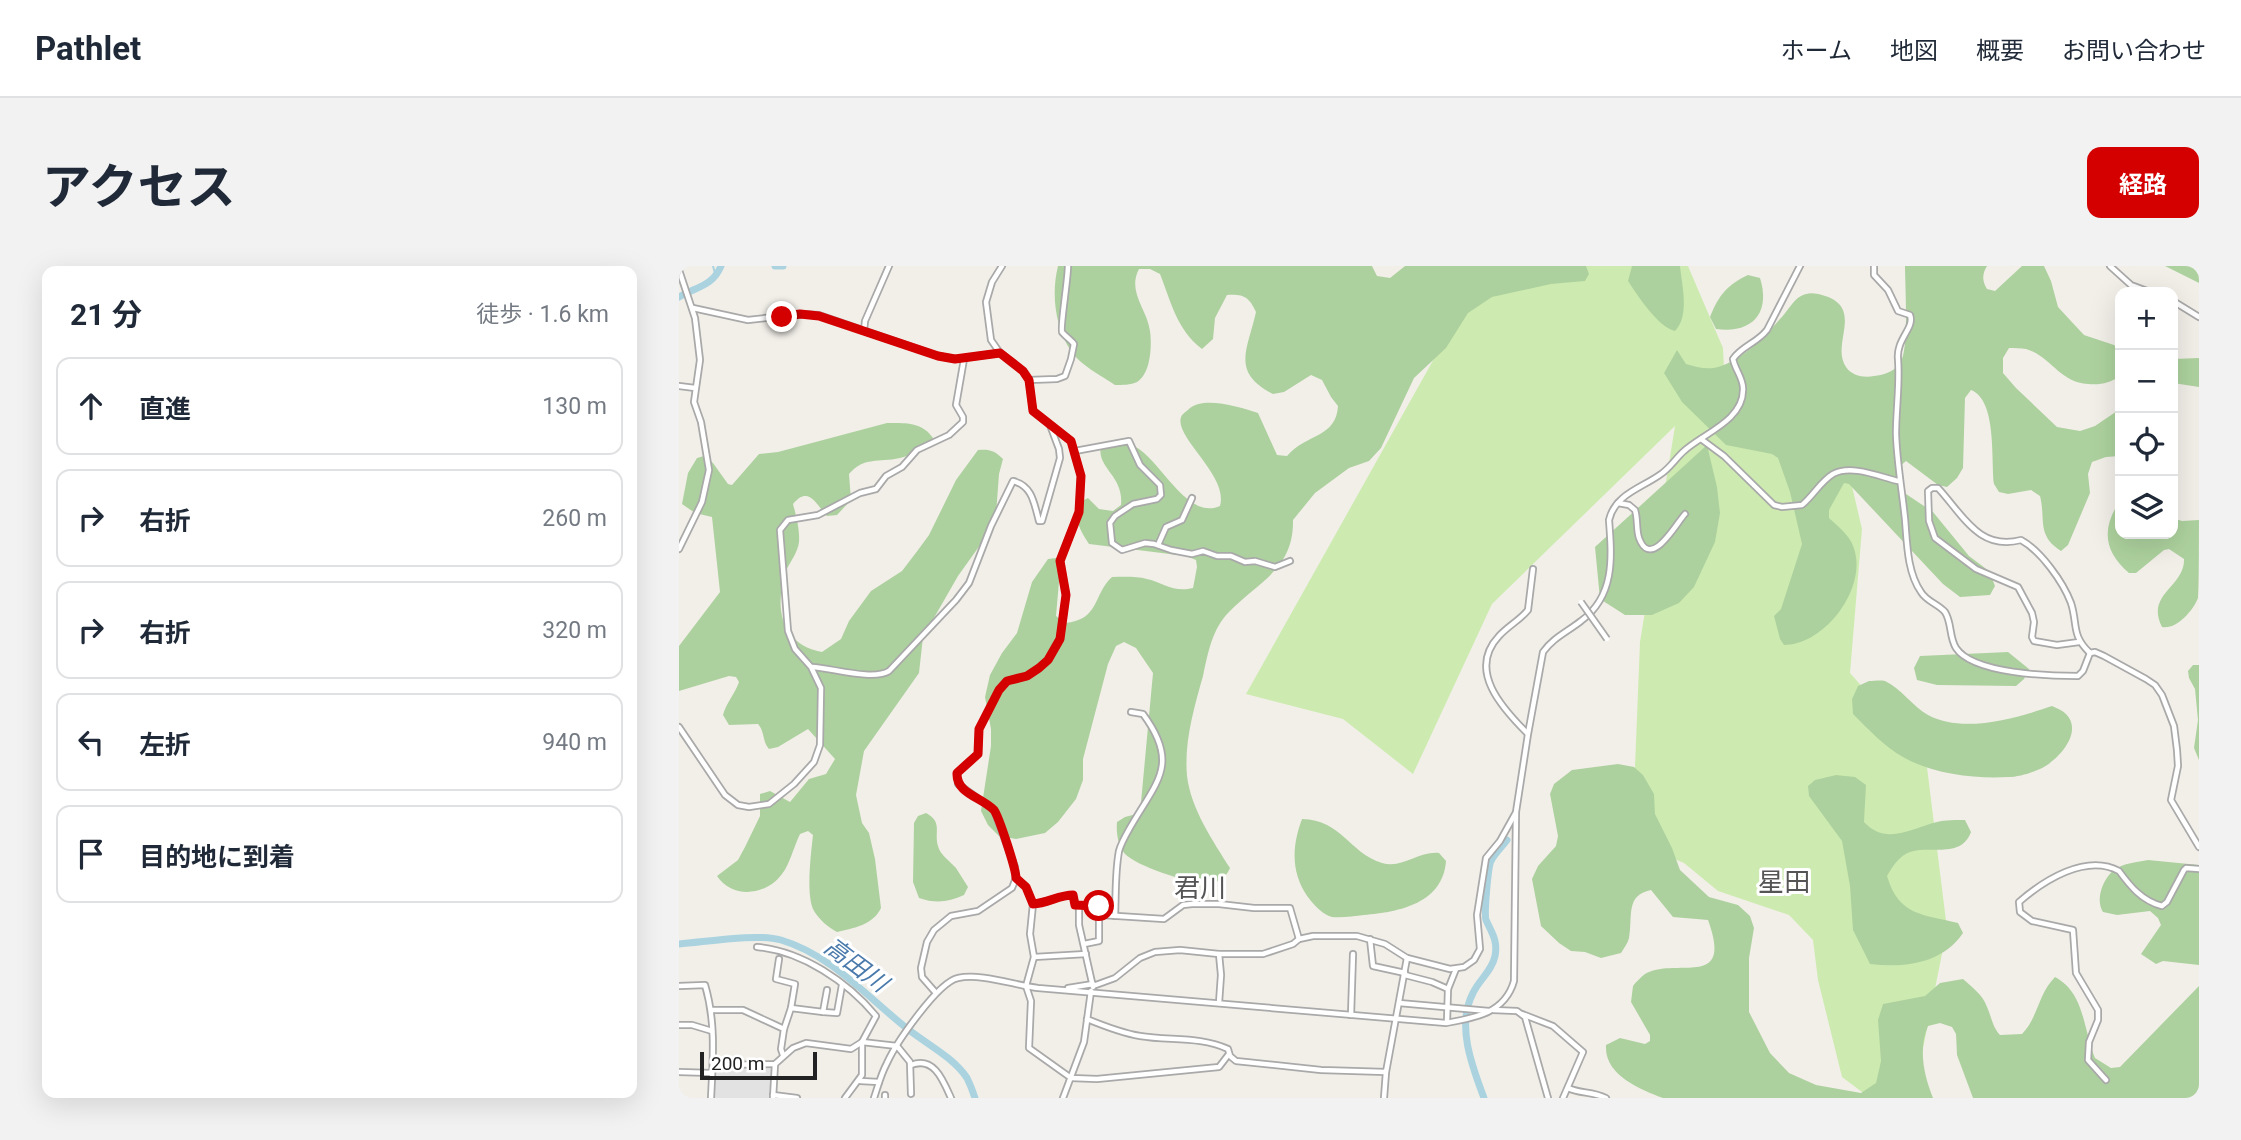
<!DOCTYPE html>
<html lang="ja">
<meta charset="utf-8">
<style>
body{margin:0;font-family:Roboto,"Noto Sans JP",sans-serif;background:#f2f2f3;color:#1f2937}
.controls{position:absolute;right:21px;top:21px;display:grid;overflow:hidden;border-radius:14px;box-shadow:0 7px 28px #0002}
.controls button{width:63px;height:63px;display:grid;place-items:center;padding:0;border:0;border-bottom:2px solid #e0e1e3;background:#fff;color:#1f2937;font:35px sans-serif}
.scale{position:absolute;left:21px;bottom:18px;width:117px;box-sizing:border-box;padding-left:7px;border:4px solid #222;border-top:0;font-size:19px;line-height:24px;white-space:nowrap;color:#222;-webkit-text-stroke:5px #fff;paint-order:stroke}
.stop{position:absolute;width:21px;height:21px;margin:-16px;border:5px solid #d40000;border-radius:50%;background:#fff}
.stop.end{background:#d40000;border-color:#fff;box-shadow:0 2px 7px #0008}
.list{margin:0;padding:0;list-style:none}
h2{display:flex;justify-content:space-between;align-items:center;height:91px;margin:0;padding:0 28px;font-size:30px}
h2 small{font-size:23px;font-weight:400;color:#747a83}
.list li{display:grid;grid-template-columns:46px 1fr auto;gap:21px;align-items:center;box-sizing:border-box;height:98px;margin:0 14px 14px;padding:0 14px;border:2px solid #e0e1e3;border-radius:14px}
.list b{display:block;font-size:26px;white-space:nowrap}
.list em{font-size:23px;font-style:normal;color:#747a83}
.icon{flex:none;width:38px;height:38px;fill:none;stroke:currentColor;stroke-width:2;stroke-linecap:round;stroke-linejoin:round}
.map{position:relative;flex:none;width:1520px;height:832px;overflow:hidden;border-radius:14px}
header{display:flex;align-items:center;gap:42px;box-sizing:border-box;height:98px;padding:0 35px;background:#fff;border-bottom:2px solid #e0e1e3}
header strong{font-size:33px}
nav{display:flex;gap:38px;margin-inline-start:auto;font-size:24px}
.intro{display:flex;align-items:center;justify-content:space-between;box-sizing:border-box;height:168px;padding:0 42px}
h1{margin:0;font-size:49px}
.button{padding:18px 32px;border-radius:14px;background:#d40000;color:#fff;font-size:24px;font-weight:700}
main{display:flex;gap:42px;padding:0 42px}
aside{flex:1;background:#fff;border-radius:14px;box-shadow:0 7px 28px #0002}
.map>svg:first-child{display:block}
</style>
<header>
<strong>Pathlet</strong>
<nav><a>ホーム</a><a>地図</a><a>概要</a><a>お問い合わせ</a></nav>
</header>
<div class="intro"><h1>アクセス</h1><a class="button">経路</a></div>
<main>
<aside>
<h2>21 分<small>徒歩 · 1.6 km</small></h2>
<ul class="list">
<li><svg class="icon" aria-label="ahead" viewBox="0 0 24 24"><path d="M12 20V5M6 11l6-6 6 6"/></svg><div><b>直進</b></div><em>130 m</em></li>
<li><svg class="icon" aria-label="right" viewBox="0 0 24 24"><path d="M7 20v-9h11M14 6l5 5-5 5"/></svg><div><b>右折</b></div><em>260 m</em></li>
<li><svg class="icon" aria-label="right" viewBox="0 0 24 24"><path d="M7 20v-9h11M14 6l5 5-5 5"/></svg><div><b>右折</b></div><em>320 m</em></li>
<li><svg class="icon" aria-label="left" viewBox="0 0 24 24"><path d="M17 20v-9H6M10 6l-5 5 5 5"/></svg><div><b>左折</b></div><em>940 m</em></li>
<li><svg class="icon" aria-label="arrive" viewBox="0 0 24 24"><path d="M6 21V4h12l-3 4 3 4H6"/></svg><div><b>目的地に到着</b></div></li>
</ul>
</aside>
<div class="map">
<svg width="1520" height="832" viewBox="0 0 1520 832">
<rect width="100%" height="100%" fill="#f2efe9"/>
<path fill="#cdebb0" d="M819,0H1009L1044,82L1047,145L1172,216L1183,263L1171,407L1247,493L1268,663L1234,832H1191L1163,811L1139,714L1134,674L1110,649L1039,625L1005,597L953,575L961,376L996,160L813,338L734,508L664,453L567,428L798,16Z"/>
<g fill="#add19e">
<path d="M379,0H693L698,10L711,12L726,0H907L910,8L906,15L872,18L813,31L789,47L767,82L735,112L702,182L690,195L670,202L636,227L614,254C615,303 580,315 550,346C533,363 529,387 524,410C515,442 505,476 508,510C512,543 534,575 551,602C548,609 543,615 535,616C518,621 459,601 446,588C439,580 437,567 438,556L446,551L461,547L474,407L457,382L445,376L437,380L429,398L404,493V514L397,533L379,556L366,567L337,573L320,570L309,559L302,545L312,480V463L306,431L311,409L323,387L338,367L353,316L369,293L377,292L381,304L377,350L386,357C421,354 414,328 433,311C444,311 457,310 468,313C485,317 495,327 514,322L518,301L517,294L507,290L410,278C401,264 395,254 399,237L409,232L420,243L434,245L442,239C445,209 417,202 422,180C430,179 441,176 450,178C479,186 506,256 541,240C550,208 491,169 503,149C504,148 510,143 511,142C525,130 562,141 579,147L598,189L608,190C628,167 657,172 659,140L652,131L643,114L632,109L605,126L594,128C551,106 569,83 577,46C570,31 565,28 548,29L536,52L534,73L523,83C498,64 492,36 481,8L471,3H460C448,26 468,43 471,65C473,79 472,108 458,116C452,119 443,119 436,119C423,110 401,99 392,85C376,61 372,28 379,0Z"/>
<path d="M953,0H1001C1003,20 1011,50 996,65C980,62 958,29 949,15Z"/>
<path d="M1226,0H1308C1303,8 1303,15 1308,23L1316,25L1343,0H1365L1372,15L1379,41L1391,54L1405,69L1435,79L1441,84V110C1431,117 1422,119 1409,118C1380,116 1372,90 1347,83C1342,82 1335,82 1330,82L1324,92V107L1337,122L1378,161L1401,165L1416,160L1441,143V190L1427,191L1413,196L1409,208L1411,227L1389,279L1382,285C1357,269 1367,253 1361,230L1352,224L1329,228L1320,226L1315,218C1312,193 1318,134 1292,124L1286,132L1284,202L1278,212L1268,221L1259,219L1227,195L1220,201L1224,226L1254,246L1290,290L1310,305L1316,320L1311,329L1281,331L1264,318L1170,218L1165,217L1150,244V252C1161,262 1173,271 1176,286C1186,325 1145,379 1105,379L1101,373L1095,350L1102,343L1123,278L1111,226L1099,192L1093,188L1047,179L1003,136L985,107L998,84L1007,98C1017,101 1029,104 1039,101C1063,94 1085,71 1101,53C1108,46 1114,34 1122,30C1129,26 1136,27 1143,29C1187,41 1151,78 1167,101C1173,110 1185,112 1195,110C1205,109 1217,105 1222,95C1230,81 1226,19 1226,0Z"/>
<path d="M1486,0H1520V17Z"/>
<path d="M1069,9L1081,12C1092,47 1073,68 1037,63L1031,51C1039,30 1049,18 1069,9Z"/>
<path d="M1520,92V121L1494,117V93Z"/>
<path d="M208,157C227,157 243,156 254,172L251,179C242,184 231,190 221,192C199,197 186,190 170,208L172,234L158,249L148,250C138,240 130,218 114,238C117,249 121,264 120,276C119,286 111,296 107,305C95,341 101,378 143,386L162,373L170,355L192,325L223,305L239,284L250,269L277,214L299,184C311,183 316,185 324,193L320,208L317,249L304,275L279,310L244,371L240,407L185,485L177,529L183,557L190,567L196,593L202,642C194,659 175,662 158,666C149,661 139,653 134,643C127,627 132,587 134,569L129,565L121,568C115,580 111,598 103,608C87,630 53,633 38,610L59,594L66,581L81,550V528L91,525L111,536L130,513L147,508L156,493L129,463L99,481L90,483C83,475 86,466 79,458L50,459L44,449C47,437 56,428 60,416L57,411L50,410L0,425V380L41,326L33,251L16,247L3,238L9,207L18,192L25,190L34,197L49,218L53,219L80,188L99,186Z"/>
<path d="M1028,179L1038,221L1041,247L1036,276L1015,321L1000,337L973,349H946L921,333L916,281Z"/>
<path d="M1441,235V268H1494V252L1503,255L1520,254C1520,267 1520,325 1519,332C1514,345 1497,364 1483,361C1466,328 1506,321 1505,293L1490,283L1485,284L1457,307H1450C1425,286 1422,262 1441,235Z"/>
<path d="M1329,386L1350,403L1345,413L1337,420L1258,419L1238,414L1235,402L1241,390Z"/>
<path d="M1514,399H1520V494L1515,482L1519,454L1516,423L1510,412L1509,405Z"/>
<path d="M1190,415C1194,415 1202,414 1206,415C1222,422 1234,441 1249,449C1284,468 1338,452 1373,440C1377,442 1383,444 1387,448C1405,466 1379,495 1361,503C1352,507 1339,511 1329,511C1296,513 1253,508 1224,491C1206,481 1189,463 1174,448L1173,433L1179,420Z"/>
<path d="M939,498L955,501L964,509L975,528L976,548L993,582L1001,604L1030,631L1059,639L1071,650L1075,662L1070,692V746L1091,787L1110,807L1137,819L1182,827L1197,817L1202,795L1199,754L1204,738L1246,730L1261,717L1284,713C1294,722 1304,729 1308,741C1313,752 1313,760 1321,769L1343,768C1359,752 1359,728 1376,711C1406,727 1404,763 1416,792L1432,802L1441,801L1520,720V832H1294L1278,789L1277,768L1273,761L1261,757L1249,760C1239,784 1245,809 1254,832H984C961,823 925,809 927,779L941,772L966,778L971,775V769L952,736L954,720C957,716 962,711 966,708C996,690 1055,725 1029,654L994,651L972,624C946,629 954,651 950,672C949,677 945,682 942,687L922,692L906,686L892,685L880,677L862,660L853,613L859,600L877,580L879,570L871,528L875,518L893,504Z"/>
<path d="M1157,509L1176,511L1187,519L1185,556C1207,580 1233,562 1258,556C1266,554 1277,554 1286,554L1292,566C1282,593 1252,579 1231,586C1220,590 1214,600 1208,610C1220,650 1243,648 1279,657L1284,667C1263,698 1225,702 1191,698L1174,664L1171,620L1163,575L1130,530L1129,520L1136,514Z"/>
<path d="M247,547C264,556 255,566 259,580C261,589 271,595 277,602C281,608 285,615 289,621L285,629C270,636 257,638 240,632L234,616L235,557L239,550Z"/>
<path d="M623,553C663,554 669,586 703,597C724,603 739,585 760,587L767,595C764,637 721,646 685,649C675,650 663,652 653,651C645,649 637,641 632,635C612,610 612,582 623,553Z"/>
<path d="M1469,594L1520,599V699L1484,695L1477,698L1462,688L1482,659L1479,652L1471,645L1438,649L1424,646C1416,633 1424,613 1435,604C1444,597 1459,596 1469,594Z"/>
</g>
<path fill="#e2e2e2" d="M40,799L94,801L93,832H34L35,803Z"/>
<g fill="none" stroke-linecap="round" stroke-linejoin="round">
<path stroke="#aad3df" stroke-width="2" d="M34,0L37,11"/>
<g stroke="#aad3df" stroke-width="7">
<path d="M96,0H104"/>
<path d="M0,31C17,21 34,20 42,0"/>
<path d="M0,678C27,676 77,667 102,674C153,689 190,733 230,764C248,778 275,792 288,812C291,818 294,826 296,832"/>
<path d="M805,832C793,800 777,759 794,727C800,714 813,705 816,690C819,675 813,667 807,654C805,648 809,601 812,595C815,588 823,581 828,574"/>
</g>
<defs>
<g id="minor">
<path d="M1195,0V9L1209,24L1219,45L1231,49C1236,62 1217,73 1219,93C1221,118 1217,143 1217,168C1218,197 1223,224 1226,253C1228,276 1228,306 1242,326C1247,335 1259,338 1266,346C1273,357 1270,371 1277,382C1294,408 1371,410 1399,410L1404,405L1411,387"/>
<path d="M1431,0L1452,19L1471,26"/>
<path d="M0,4L16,52L21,94L15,136L22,156L30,204L23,236L0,283"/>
<path d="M1494,35L1520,51"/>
<path d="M14,42L69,54L121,48L140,49L259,90L277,93L321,87"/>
<path d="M185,65L186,55L210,0"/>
<path d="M350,114L378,113L386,110L392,93L395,78C392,74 386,70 383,66C381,62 389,13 389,0"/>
<path d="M0,120L16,122"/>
<path d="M1022,173L1045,190L1095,239L1103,241L1123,239C1134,230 1142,215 1154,208C1173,198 1201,211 1219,215"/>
<path d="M396,185L450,175L461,199L481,219L482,229L478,233L454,238L436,250L431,257L433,277L443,284L466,277L475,278L492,284L513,288L524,285L538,290H552L566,296L576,295L596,301L611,295"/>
<path d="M939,237L950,239L956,244C959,253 957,263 960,272C972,305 998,256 1006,248"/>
<path d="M479,279L487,261L503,254L513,232"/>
<path d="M1400,376L1378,379L1355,375L1353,371L1355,356L1353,347L1339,321L1297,303L1256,272L1250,255L1249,225L1253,222H1259C1284,249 1300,285 1342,274C1362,285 1384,316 1392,337C1399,359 1392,369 1411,387L1416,386L1425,390L1467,413L1476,419L1483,429L1495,460L1498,484L1499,500L1492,534L1520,581"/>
<path d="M133,401C153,402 194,415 210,405L277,334L290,317L312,260L334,215C354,220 355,238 360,255H363L381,192L380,183L371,159"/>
<path d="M0,461L46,529L59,539L70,541L90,538L115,518L135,496L141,479L142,422L132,401L116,383L109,365L101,264L109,254L139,249L181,227L197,223L207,210L223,201L238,184L270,169L284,156V151L277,139L285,93"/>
<path d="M848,467C823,442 788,404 820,370C829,360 841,354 849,344L854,303"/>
<path d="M337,612L347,621L354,638L351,668L355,691L347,720L352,735L350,782L392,812L418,813L540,801L550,788"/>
<path d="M354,638C369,637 380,629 394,629L396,639L400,640V659L414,721"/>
<path d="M400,640H420V648L423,649L485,653L504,639L513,638H540L575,642H611L620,673"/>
<path d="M436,650C437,629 436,606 440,585C442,577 448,567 452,560C478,515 501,498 464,448L452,446"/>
<path d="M691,673L694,700L726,707"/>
<path d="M405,678L420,675V649"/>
<path d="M78,681C123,685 169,716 197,750L183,776V809L166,832"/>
<path d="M540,688L542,709L540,737"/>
<path d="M355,691L407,688"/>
<path d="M100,693L97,713L116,718L112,742L105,763"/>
<path d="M726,709L753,716L769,723"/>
<path d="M0,720L26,719C37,756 34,793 32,832"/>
<path d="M414,720L436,712L461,692L476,686L501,684L540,688H584L614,678L620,673L634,670H678L706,678L728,692L771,703L785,701L795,694L801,683L798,649L807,592L821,575L836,548"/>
<path d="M389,722L414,718"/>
<path d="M257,727L243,711L242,702L248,676L255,664L272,650L299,645L333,622L337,612L336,601L315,544L279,518L278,507L299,488L300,463L320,424L328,415L348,410L360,402L369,394L381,373L387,329L381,294L400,246L402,210L392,175L354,145L350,114L344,105L321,87L312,74L307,36L313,16L323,0"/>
<path d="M720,737L810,745"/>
<path d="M112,742L144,746L148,724"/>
<path d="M33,744H64L105,763L102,783L104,789"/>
<path d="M814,744L838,745L846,751L869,832"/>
<path d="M144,746L158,747L163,719"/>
<path d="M843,748L874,760L904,786L884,832"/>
<path d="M672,749L674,688"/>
<path d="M408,753C425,760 443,767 461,770C490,775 521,770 549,783L551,790L557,795L642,804L707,806"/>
<path d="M768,756L769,723L777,703"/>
<path d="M0,759H13L33,765"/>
<path d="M35,799L96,798L114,782L127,777L172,783L183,776L218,780L231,796L232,828"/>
<path d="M232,799C255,790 264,814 272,832"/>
<path d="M0,806L33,807"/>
<path d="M1427,814L1409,794L1410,776L1419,754V744L1397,707L1394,664L1353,655L1341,646L1340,636C1364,615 1407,587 1440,605C1451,620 1463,635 1483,640L1488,636L1505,604L1507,602L1520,603"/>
<path d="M181,815L200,816"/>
<path d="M889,822C902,828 912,825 927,832"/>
<path d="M94,829L118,832"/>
<path d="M206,829V832"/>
<path d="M94,832L96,798"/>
<path d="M195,832C199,820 202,808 208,797C217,777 259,716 279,712C301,707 335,719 359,722L767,757C796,752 826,747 835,715L837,546L849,468L864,386C874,372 888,366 902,355C936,330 933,292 930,254C936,228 963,222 982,208C991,202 997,192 1005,185C1023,168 1064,155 1064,124C1065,113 1056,104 1054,93C1063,80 1078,77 1088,64L1121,0"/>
<path d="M384,832L405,776L412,725"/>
<path d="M705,832L707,806L728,692"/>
</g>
</defs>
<use href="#minor" stroke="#a9a9a9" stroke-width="8"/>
<use href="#minor" stroke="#fff" stroke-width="4.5"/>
<defs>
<path id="minor-bridge" d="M902,336L928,373"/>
</defs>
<use href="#minor-bridge" stroke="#a9a9a9" stroke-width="8" stroke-linecap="butt"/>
<use href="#minor-bridge" stroke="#fff" stroke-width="4.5"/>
</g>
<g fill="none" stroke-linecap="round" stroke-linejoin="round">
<path stroke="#d40000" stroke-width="9" d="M103,51L121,48L140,50L259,90L276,93L321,87L344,105L350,114L354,145L392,175L402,210L400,246L381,295L387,329L381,373L369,394L360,402L348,410L328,415L320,424L300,463L299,488L278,507C277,528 303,531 315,544C320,551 337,603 337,612L347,621L354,638C369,637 380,629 394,629L396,639L420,640"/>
</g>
<g text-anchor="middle" stroke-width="6" stroke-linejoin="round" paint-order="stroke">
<g font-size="24" font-style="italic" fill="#4a7aab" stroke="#fff">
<text transform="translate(177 699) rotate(37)" y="8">高田川</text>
</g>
<g font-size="26" fill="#555" stroke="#fff">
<text x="1105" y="625">星田</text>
<text x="521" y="631">君川</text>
</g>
</g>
</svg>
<div class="controls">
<button>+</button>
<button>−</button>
<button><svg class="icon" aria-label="locate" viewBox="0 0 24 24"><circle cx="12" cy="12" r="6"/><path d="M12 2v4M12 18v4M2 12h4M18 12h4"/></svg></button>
<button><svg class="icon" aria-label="layers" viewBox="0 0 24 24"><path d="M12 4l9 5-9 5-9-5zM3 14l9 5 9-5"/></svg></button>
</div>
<div class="scale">200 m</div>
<div class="stop" style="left:420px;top:640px"></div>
<div class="stop end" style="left:103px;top:51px"></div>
</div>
</main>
